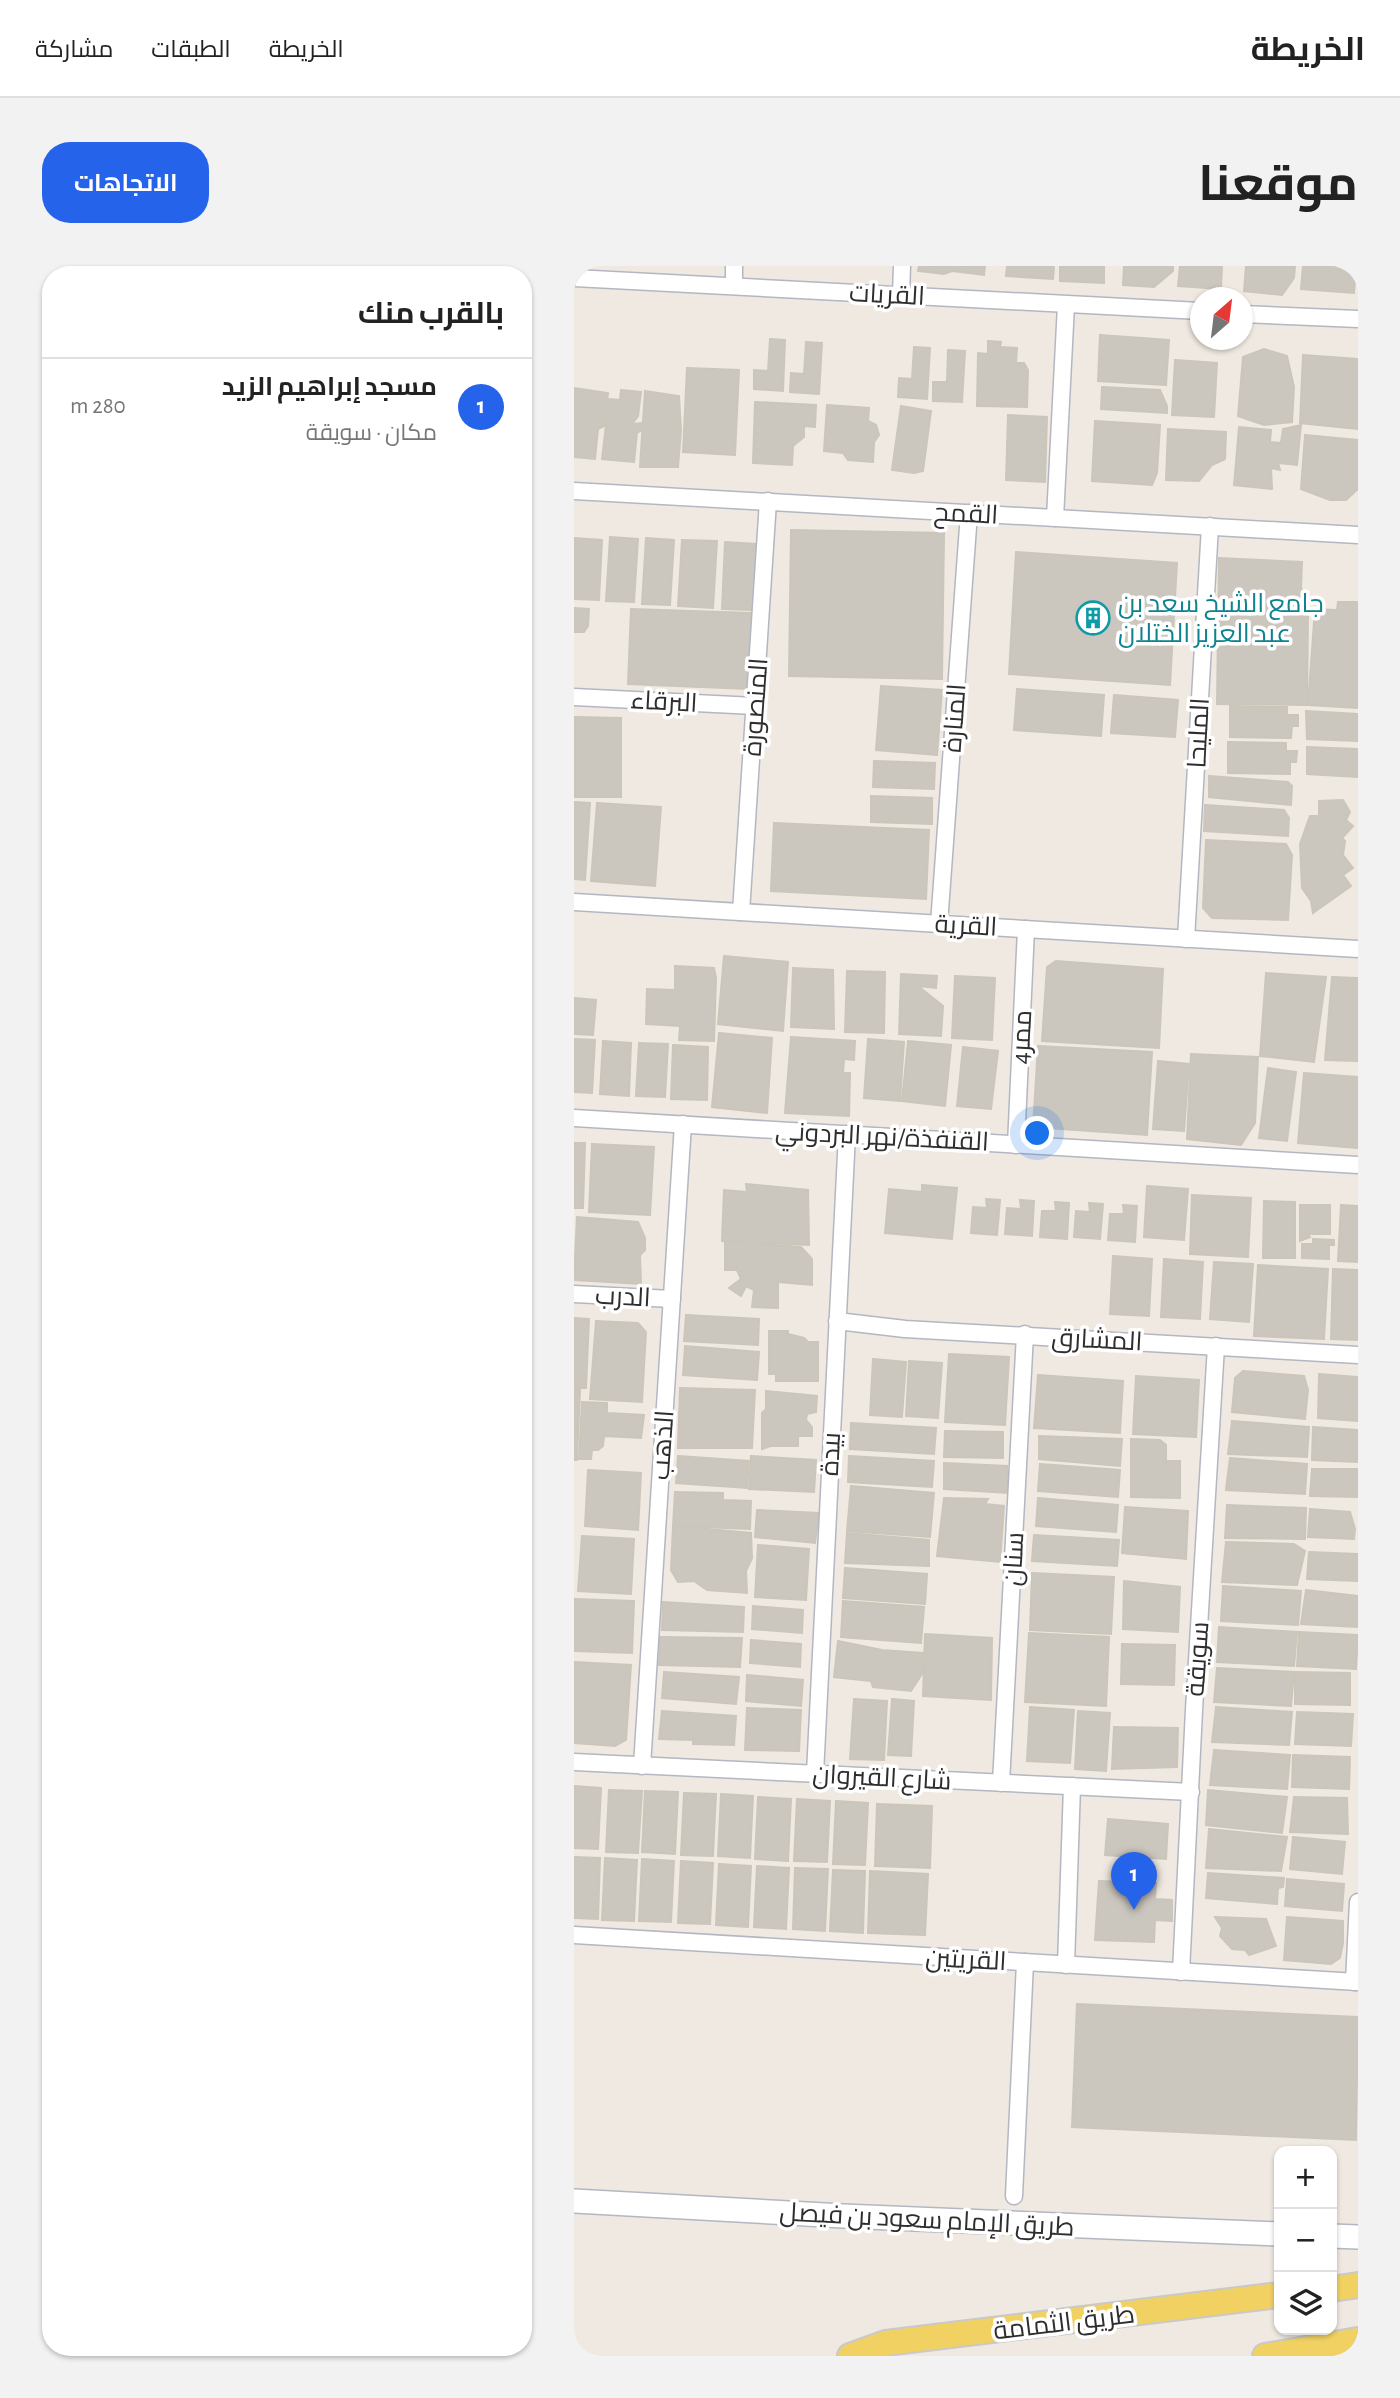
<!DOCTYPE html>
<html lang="ar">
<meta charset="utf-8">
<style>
body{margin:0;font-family:"Alegreya Sans",Cairo,sans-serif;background:#f2f2f2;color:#222;direction:rtl}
.controls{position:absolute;right:21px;bottom:21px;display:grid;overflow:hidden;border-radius:14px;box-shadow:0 2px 5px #0004}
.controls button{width:63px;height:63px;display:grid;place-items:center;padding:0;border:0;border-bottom:2px solid #e0e0e0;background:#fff;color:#222;font:35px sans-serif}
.compass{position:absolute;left:616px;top:21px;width:63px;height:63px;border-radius:50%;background:#fff;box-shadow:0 2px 5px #0004;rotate:28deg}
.you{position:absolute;left:464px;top:868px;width:24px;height:24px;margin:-18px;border:5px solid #fff;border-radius:50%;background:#1a73e8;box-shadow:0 0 0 10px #1a73e833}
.badge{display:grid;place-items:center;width:46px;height:46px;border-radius:50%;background:#2563eb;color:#fff;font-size:23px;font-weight:700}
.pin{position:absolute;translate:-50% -58px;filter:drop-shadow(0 2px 4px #0008)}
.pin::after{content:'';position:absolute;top:37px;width:24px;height:21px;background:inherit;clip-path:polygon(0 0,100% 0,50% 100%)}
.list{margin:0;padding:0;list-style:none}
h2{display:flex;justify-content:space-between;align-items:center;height:91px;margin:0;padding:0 28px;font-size:30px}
h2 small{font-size:23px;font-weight:400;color:#767676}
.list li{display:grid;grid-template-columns:46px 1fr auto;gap:21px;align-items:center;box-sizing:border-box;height:98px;padding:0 28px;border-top:2px solid #e0e0e0}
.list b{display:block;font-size:26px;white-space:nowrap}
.list p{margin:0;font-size:23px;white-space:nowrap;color:#767676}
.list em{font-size:23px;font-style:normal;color:#767676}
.icon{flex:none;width:38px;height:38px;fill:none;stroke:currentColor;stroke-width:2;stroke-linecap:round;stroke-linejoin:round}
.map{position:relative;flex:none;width:784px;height:2090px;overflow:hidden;direction:ltr;border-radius:28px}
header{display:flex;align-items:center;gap:42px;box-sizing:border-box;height:98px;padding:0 35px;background:#fff;border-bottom:2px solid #e0e0e0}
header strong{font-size:33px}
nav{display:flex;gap:38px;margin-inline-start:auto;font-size:24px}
.intro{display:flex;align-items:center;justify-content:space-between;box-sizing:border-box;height:168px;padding:0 42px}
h1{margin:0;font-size:49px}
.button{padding:18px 32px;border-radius:28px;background:#2563eb;color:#fff;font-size:24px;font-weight:700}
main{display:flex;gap:42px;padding:0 42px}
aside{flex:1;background:#fff;border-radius:28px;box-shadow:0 2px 5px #0004}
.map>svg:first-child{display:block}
</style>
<header>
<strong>الخريطة</strong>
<nav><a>الخريطة</a><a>الطبقات</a><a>مشاركة</a></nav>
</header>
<div class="intro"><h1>موقعنا</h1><a class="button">الاتجاهات</a></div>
<main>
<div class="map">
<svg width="784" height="2090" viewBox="0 0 784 2090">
<rect width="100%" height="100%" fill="#efe9e1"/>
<g fill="#cbc7bf" stroke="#cbc5ba" stroke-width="2">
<path d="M345,0H411L410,9L378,5L370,8L344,5Z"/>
<path d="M433,0H480L479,13L432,10Z"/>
<path d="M486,0H530V17L486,15Z"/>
<path d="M550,0H599V5L580,21L549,19Z"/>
<path d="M606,0H648L647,23L604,20Z"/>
<path d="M672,0H721L720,12L708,29L670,25Z"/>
<path d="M729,0H782L780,27L727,23Z"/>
<path d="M526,69L595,74L592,119L524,115Z"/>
<path d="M196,73L211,74L209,125L180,123V104L194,105Z"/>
<path d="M414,75L427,76L426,81L443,82L442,97H450L454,104L453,141L403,140L404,87L414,88Z"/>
<path d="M232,76L248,77L245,128L216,126L217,107L230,108Z"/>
<path d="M340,81L356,82L353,133L324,131L325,112L338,113Z"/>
<path d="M690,83L713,90L720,121L718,156L690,159L664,150L669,91Z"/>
<path d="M374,84L391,85L388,136L359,135V116H373Z"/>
<path d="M729,89L784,93V163L726,157Z"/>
<path d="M601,94L643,97L640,151L598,149Z"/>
<path d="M113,102L165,104L161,189L109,186Z"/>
<path d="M528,121L586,124L593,140V147L527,143Z"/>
<path d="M0,122L34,127L30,160L24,163L21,193L0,191Z"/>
<path d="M47,124L67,126L64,150L58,158L68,157V164L63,167L60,196L28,193L35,133L46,134Z"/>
<path d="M71,125L105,130L107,164L104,201H66Z"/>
<path d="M181,136L242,139L241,161L230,160V171L219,180L218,199L179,197Z"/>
<path d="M253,139L295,142L294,155L302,159L305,169L300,176L299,196L274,194L269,187L250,185Z"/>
<path d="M327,140L357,145L349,205L340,207L318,204Z"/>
<path d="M434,149L473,151L471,216L432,214Z"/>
<path d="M521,155L586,159L583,207L578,219L518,215Z"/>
<path d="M727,159L723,199L704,197L706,204L697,202L698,223L660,219L665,161L697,164L696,176L707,177L709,163Z"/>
<path d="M594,163L652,166L651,193L638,199L625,215L592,214Z"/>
<path d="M731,169L784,174V223L772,234H756L727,223Z"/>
<path d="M217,264L370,267L368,413L215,410Z"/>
<path d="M36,271L64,273L60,336L32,335Z"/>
<path d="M0,272L28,274L25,334L0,333Z"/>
<path d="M72,272L100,274L96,339L68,338Z"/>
<path d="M108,274L143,275L139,342L104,340Z"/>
<path d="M151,276L183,278L180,344L148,343Z"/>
<path d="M442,286L603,297L596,419L435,408Z"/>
<path d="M645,292L728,296L727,321L734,344L733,439L643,438Z"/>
<path d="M764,336H784V442L734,439L741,343L763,344Z"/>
<path d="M0,342L15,343L14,360L10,366H0Z"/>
<path d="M57,343L178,347L175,423L54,418Z"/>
<path d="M307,420L368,424L363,489L302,484Z"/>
<path d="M443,423L530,429L527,470L440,464Z"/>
<path d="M540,429L604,434L601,471L537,467Z"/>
<path d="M656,440L713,441V449H724V460H718L717,472L656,471Z"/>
<path d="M732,445L784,448V475L733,473Z"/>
<path d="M1,451L47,452V531H1Z"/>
<path d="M654,476L712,477V485H723L722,496H716V508L654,507Z"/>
<path d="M733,481L784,483V511L733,508Z"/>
<path d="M300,495L361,497L360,523L299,521Z"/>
<path d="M635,510L714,516L718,520L717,539L635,531Z"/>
<path d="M297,530L358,532V558L297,556Z"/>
<path d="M769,534L776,546L772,554L779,560L768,572L771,575L769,589L779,602L769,609L777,620L739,647L737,635L728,622L726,578L736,550H745V535Z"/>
<path d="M0,536L16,537L11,614L0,613Z"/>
<path d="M23,537L87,541L81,620L17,615Z"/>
<path d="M631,539L710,544L715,552L714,570L630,565Z"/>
<path d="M200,557L355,564L352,633L197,625Z"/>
<path d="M632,574L712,578L718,589L714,654L638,652L629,642Z"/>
<path d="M150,690L214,696L209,765L144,758Z"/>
<path d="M482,695L589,703L585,782L468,775L473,701Z"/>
<path d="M101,700L140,702L142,712L140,775L105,774L106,760L72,758L73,723L101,724Z"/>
<path d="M219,702L259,704L260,763L217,761Z"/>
<path d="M273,705L311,706L310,767L271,766Z"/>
<path d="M692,707L752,711L740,796L686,790Z"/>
<path d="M327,708L363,710L362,722L344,720L369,740L367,770L325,768Z"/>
<path d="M381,710L421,712L418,774L378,772Z"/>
<path d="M758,711L784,712V795L751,794Z"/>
<path d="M0,732L22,734L19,769L0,768Z"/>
<path d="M145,767L198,772L193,847L138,841Z"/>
<path d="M217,771L281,775L280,794L270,793L269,807H276L275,850L211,847Z"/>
<path d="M0,773L21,774L18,827L0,826Z"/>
<path d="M294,773L330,776L326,835L290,832Z"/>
<path d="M29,775L57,777L55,830L26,828Z"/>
<path d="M334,775L377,779L371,840L328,835Z"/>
<path d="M65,777L94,778L91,831L62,830Z"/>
<path d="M99,779L134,781L133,834L97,833Z"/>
<path d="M464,780L578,786L573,869L459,861Z"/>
<path d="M389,781L424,785L417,843L383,840Z"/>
<path d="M617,788L684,791L681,857L667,879L613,873Z"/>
<path d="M584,795L615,798L610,865L579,863Z"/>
<path d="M694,802L722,806L713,875L685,872Z"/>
<path d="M730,807L784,811V882L724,877Z"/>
<path d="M0,877H11L9,942H0Z"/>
<path d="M18,878L80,881L76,949L15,946Z"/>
<path d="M172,918L234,924L235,979L148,975L150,924L173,926Z"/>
<path d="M348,919L383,922L378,973L311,967L315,923L348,926Z"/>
<path d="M573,920L614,923L610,974L570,971Z"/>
<path d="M618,929L677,932L674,991L616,988Z"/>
<path d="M412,933L426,934L423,969L397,967L399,941L413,942Z"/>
<path d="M446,934L460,935L458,970L431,968L433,942L447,943Z"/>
<path d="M690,935L721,936V992H689Z"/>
<path d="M481,936L495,937L493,973L466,971L468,945H482Z"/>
<path d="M515,937L529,938L526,973L500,971L502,945L516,946Z"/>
<path d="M549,939L563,940L561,976L534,974L536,948H550Z"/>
<path d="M726,939H756V968H734L736,971L726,975Z"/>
<path d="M767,939L784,940V996L764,995Z"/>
<path d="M3,951L64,956L71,972V984L66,989L67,1018L0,1014Z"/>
<path d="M739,973L760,974V979H755V993L728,992V978H739Z"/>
<path d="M151,975L227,981L238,993V1019L204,1016V1042L178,1041L180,1024L172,1020L167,1030L155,1022L167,1013L163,1004H151Z"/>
<path d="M539,990L578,993L575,1050L536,1048Z"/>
<path d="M590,993L629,996L626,1053L587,1051Z"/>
<path d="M640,996L679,998L675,1056L636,1053Z"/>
<path d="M684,999L754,1003L750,1073L680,1070Z"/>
<path d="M759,1003L784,1004V1074L757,1073Z"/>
<path d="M112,1049L185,1053L184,1079L110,1075Z"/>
<path d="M0,1052L15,1053L12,1122H0Z"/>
<path d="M22,1055L64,1057L72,1066L68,1136L16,1133Z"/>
<path d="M195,1065H214V1068L230,1072L234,1076H244V1115H202V1108H195Z"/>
<path d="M111,1080L185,1086L183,1114L109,1109Z"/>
<path d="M375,1088L435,1091L431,1159L371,1156Z"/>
<path d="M299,1093L332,1096L328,1151L296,1149Z"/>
<path d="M335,1095L368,1097L364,1152L332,1150Z"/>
<path d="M669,1105L730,1110L734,1124L731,1153L658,1146L661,1112Z"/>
<path d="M745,1108L784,1111V1155L744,1152Z"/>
<path d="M464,1109L549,1115L546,1167L460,1162Z"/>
<path d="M562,1110L625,1114L622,1171L559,1168Z"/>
<path d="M106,1122L181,1124L178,1182H104Z"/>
<path d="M0,1124H6L3,1194H0Z"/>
<path d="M192,1125L243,1130L242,1146L233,1148L232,1154L238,1161V1170H224V1180H197L188,1183V1147L192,1143Z"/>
<path d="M8,1136L33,1137V1147L70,1149L67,1172L30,1170L29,1180L24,1184H18L17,1193H5Z"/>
<path d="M658,1155L735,1161L733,1191L654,1188Z"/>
<path d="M277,1157L362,1162L360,1188L276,1183Z"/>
<path d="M739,1161L784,1164V1196L738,1194Z"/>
<path d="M371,1165L429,1166V1192L370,1191Z"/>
<path d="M465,1170L548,1173L546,1200L465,1193Z"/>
<path d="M557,1173L586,1174L592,1179V1195H606V1232L557,1231Z"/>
<path d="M104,1190L175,1195L173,1222L102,1217Z"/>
<path d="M177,1190L242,1194L240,1226L175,1223Z"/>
<path d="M275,1190L360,1195L358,1221L274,1216Z"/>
<path d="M656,1192L733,1198L731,1228L652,1224Z"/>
<path d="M370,1197L433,1200L434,1227L370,1223Z"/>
<path d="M466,1198L546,1204L544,1231L464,1225Z"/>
<path d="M738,1203H784V1231L736,1230Z"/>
<path d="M14,1204L67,1207L64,1264L11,1260Z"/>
<path d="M277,1220L360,1227L356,1271L273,1265Z"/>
<path d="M101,1226L149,1227V1234L177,1235L176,1263L99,1260Z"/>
<path d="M370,1232L414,1233L411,1238L430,1240L426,1296L363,1290Z"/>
<path d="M464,1232L544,1239L542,1266L462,1260Z"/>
<path d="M653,1239L732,1242L731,1273L651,1272Z"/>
<path d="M551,1241L614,1245L612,1293L548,1287Z"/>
<path d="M736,1243L776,1246L781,1263L780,1273L734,1271Z"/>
<path d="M183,1244L245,1247L241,1277L181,1271Z"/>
<path d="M99,1260L177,1267L178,1292L172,1305L173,1327L133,1324L120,1315L104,1316L97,1304Z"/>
<path d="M273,1267L355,1274V1300L271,1297Z"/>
<path d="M460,1269L545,1274L543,1300L458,1295Z"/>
<path d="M8,1270L60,1273L57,1328L4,1325Z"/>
<path d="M652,1276L720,1278L731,1285L723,1319L648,1316Z"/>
<path d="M184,1279L235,1283L232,1334L181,1331Z"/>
<path d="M735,1286L784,1288V1315L733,1313Z"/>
<path d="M271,1302L353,1308L351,1338L269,1332Z"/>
<path d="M458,1307L540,1311L537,1368L456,1364Z"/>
<path d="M550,1315L606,1321L604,1366L549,1363Z"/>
<path d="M649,1320L727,1325L724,1359L647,1355Z"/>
<path d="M732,1324L784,1330V1361L727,1358Z"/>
<path d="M0,1333L60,1335L58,1387L0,1385Z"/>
<path d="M269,1335L350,1341L347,1377L267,1371Z"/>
<path d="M89,1336L170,1341L169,1366L88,1364Z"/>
<path d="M179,1340L229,1344L228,1367L178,1363Z"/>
<path d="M645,1361L723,1366L720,1400L643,1396Z"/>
<path d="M725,1366L784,1369L782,1403L723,1400Z"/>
<path d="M455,1367L535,1371L532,1440L451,1436Z"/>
<path d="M351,1368L418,1372L417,1434L349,1430Z"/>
<path d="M86,1371L168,1372L166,1401L85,1399Z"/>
<path d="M177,1374L227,1378L226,1401L176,1397Z"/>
<path d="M264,1375L308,1384L349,1387L348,1408L337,1425L299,1421L297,1415L260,1411Z"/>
<path d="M548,1378L601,1379L600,1419L547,1418Z"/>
<path d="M0,1396L57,1399L52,1474L41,1480L0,1477Z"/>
<path d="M643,1402L720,1406L717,1440L640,1436Z"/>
<path d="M90,1406L165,1411L162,1438L88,1432Z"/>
<path d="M721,1406L776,1407V1439L721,1438Z"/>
<path d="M173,1409L229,1414L227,1440L172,1435Z"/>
<path d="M280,1433L313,1435L310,1494L276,1493Z"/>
<path d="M318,1433L340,1435L337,1490L314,1489Z"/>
<path d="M456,1441L500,1444L496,1497L453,1495Z"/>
<path d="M642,1441L718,1446L715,1479L638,1476Z"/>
<path d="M173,1442L227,1444L225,1485L171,1484Z"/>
<path d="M88,1445L162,1450L160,1479L119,1478V1474L85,1473Z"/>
<path d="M504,1445L536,1447L532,1505L501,1503Z"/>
<path d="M723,1446L779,1448L777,1480L721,1478Z"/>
<path d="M540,1461L604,1462L603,1501L538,1503Z"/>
<path d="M640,1484L716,1489L713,1523L636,1519Z"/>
<path d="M719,1489L776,1491L775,1523L718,1521Z"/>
<path d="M0,1520L27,1522L24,1583L0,1582Z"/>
<path d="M35,1524L68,1525L64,1587L32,1586Z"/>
<path d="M634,1524L713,1531L708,1567L632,1559Z"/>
<path d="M71,1525L104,1526L101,1588L68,1586Z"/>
<path d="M110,1527L142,1528L139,1590L107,1589Z"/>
<path d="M147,1528L179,1530L176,1592L144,1590Z"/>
<path d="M184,1531L217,1533L214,1595L181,1593Z"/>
<path d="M720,1531L773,1532L774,1568L716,1566Z"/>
<path d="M223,1533L256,1535L253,1596L220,1595Z"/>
<path d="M262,1535L294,1537L291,1599L259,1598Z"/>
<path d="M303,1538L358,1540L356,1602L301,1600Z"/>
<path d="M534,1553L594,1558L592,1593L531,1589Z"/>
<path d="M635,1563L713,1571L707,1605L632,1602Z"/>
<path d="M719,1571L771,1576L768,1608L716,1603Z"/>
<path d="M0,1591L26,1592L24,1653L0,1652Z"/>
<path d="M31,1592L63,1594L60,1655L28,1654Z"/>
<path d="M68,1593L100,1595L97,1656L65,1655Z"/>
<path d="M107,1595L139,1597L136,1658L104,1657Z"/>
<path d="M145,1598L177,1600L174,1661L142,1659Z"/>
<path d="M183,1600L215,1602L212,1663L180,1661Z"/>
<path d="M221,1602L254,1603L251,1665L219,1663Z"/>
<path d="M259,1604L291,1605L289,1667L256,1665Z"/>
<path d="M296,1605L354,1608L351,1669L294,1667Z"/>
<path d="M634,1607L710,1612L709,1621L704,1622L703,1638L632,1632Z"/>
<path d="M713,1613L770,1618L768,1645L711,1640Z"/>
<path d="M525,1615L582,1617L581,1633L598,1634V1655L581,1654L580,1676L521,1674Z"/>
<path d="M641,1651L692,1653L702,1680L675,1689L671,1684L658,1683L646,1670L648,1662Z"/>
<path d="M713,1651L769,1655V1677L766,1692L757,1698L710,1694Z"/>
<path d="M503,1738L784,1751L782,1874L498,1861Z"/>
</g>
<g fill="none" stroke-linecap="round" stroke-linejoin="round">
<defs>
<g id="street">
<path d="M0,12L626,45"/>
<path d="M160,20V0"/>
<path d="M327,29L328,0"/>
<path d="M668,48L784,53"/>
<path d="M0,225L784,269"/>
<path d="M481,252L492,39"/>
<path d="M0,431L181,440"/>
<path d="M0,636L784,683"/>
<path d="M167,646L194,235"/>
<path d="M365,658L395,247"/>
<path d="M612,673L636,260"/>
<path d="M0,852L784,899"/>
<path d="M442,879L452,663"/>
<path d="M0,1028L98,1033"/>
<path d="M263,1055L331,1063L784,1089"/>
<path d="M0,1496L617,1526"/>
<path d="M68,1500L109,858"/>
<path d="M241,1508L273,868"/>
<path d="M427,1517L451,1068"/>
<path d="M0,1669L784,1716"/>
<path d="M492,1699L498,1520"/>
<path d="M607,1706L620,1444L642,1080"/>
<path d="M780,1716L784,1636"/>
<path d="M440,1930L451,1696"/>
</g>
<g id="secondary">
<path d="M0,1935L269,1950L705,1968"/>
<path d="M758,1970L784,1971"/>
</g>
<g id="primary">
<path d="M758,2023L784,2019"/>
<path d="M276,2090L312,2077L705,2029"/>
<path d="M691,2090L784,2074"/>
</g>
</defs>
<use href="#street" stroke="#b4b7c1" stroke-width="19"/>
<use href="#secondary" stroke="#b4b7c1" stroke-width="26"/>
<use href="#primary" stroke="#c9c9c9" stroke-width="28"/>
<use href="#street" stroke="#fff" stroke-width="16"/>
<use href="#secondary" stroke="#fff" stroke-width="23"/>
<use href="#primary" stroke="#f2d163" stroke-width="24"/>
</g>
<defs>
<symbol id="building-ring" viewBox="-11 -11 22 22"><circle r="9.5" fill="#fff" stroke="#0f9aa8" stroke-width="1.5"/><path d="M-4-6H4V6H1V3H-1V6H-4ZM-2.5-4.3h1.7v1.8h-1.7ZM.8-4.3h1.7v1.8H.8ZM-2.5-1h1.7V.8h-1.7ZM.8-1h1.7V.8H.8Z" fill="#0f9aa8"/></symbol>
</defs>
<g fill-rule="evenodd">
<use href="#building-ring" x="500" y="333" width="38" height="38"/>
</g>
<g text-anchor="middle" stroke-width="7" stroke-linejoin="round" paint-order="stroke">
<g font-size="26" fill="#2e2e2e" stroke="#fff">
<text transform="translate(313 28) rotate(3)" y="9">القريات</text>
<text transform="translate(392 247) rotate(3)" y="9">القمح</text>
<text transform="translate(90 435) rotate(3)" y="9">البرقاء</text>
<text transform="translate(181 441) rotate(-86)" y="9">المنصورة</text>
<text transform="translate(380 452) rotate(-86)" y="9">المنارة</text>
<text transform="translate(624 467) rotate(-87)" y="9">المليحا</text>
<text transform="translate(392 659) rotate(3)" y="9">القرية</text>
<text transform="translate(447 771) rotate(-87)" y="9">ممر4</text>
<text transform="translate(308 870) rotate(3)" y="9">القنفذة/نهر البردوني</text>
<text transform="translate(49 1030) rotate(3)" y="9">الدرب</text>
<text transform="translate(523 1073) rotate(3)" y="9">المشارق</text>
<text transform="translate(88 1179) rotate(-86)" y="9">الذهب</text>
<text transform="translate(256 1188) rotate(-87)" y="9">بيدة</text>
<text transform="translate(439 1293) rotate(-87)" y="9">سنان</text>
<text transform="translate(623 1393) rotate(-86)" y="9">سويقة</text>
<text transform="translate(308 1511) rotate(3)" y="9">شارع القيروان</text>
<text transform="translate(392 1693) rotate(3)" y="9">القريتين</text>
<text transform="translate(353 1953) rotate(3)" y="9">طريق الإمام سعود بن فيصل</text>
<text transform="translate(490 2056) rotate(-7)" y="9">طريق الثمامة</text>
</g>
<g font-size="26" fill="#0d838f" stroke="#fff" text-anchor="start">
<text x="544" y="346">جامع الشيخ سعد بن<tspan x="544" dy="30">عبد العزيز الختلان</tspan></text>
</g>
</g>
</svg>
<div class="controls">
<button>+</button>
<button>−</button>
<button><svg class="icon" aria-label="layers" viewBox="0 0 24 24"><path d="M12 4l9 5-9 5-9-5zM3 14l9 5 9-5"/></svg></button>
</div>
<svg class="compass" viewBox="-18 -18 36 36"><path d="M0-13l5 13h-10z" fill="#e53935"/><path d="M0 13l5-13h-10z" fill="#767676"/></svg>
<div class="you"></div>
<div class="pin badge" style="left:560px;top:1644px">1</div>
</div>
<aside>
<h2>بالقرب منك<small></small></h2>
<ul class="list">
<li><span class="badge">1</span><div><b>مسجد إبراهيم الزيد</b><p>مكان · سويقة</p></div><em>280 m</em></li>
</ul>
</aside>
</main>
